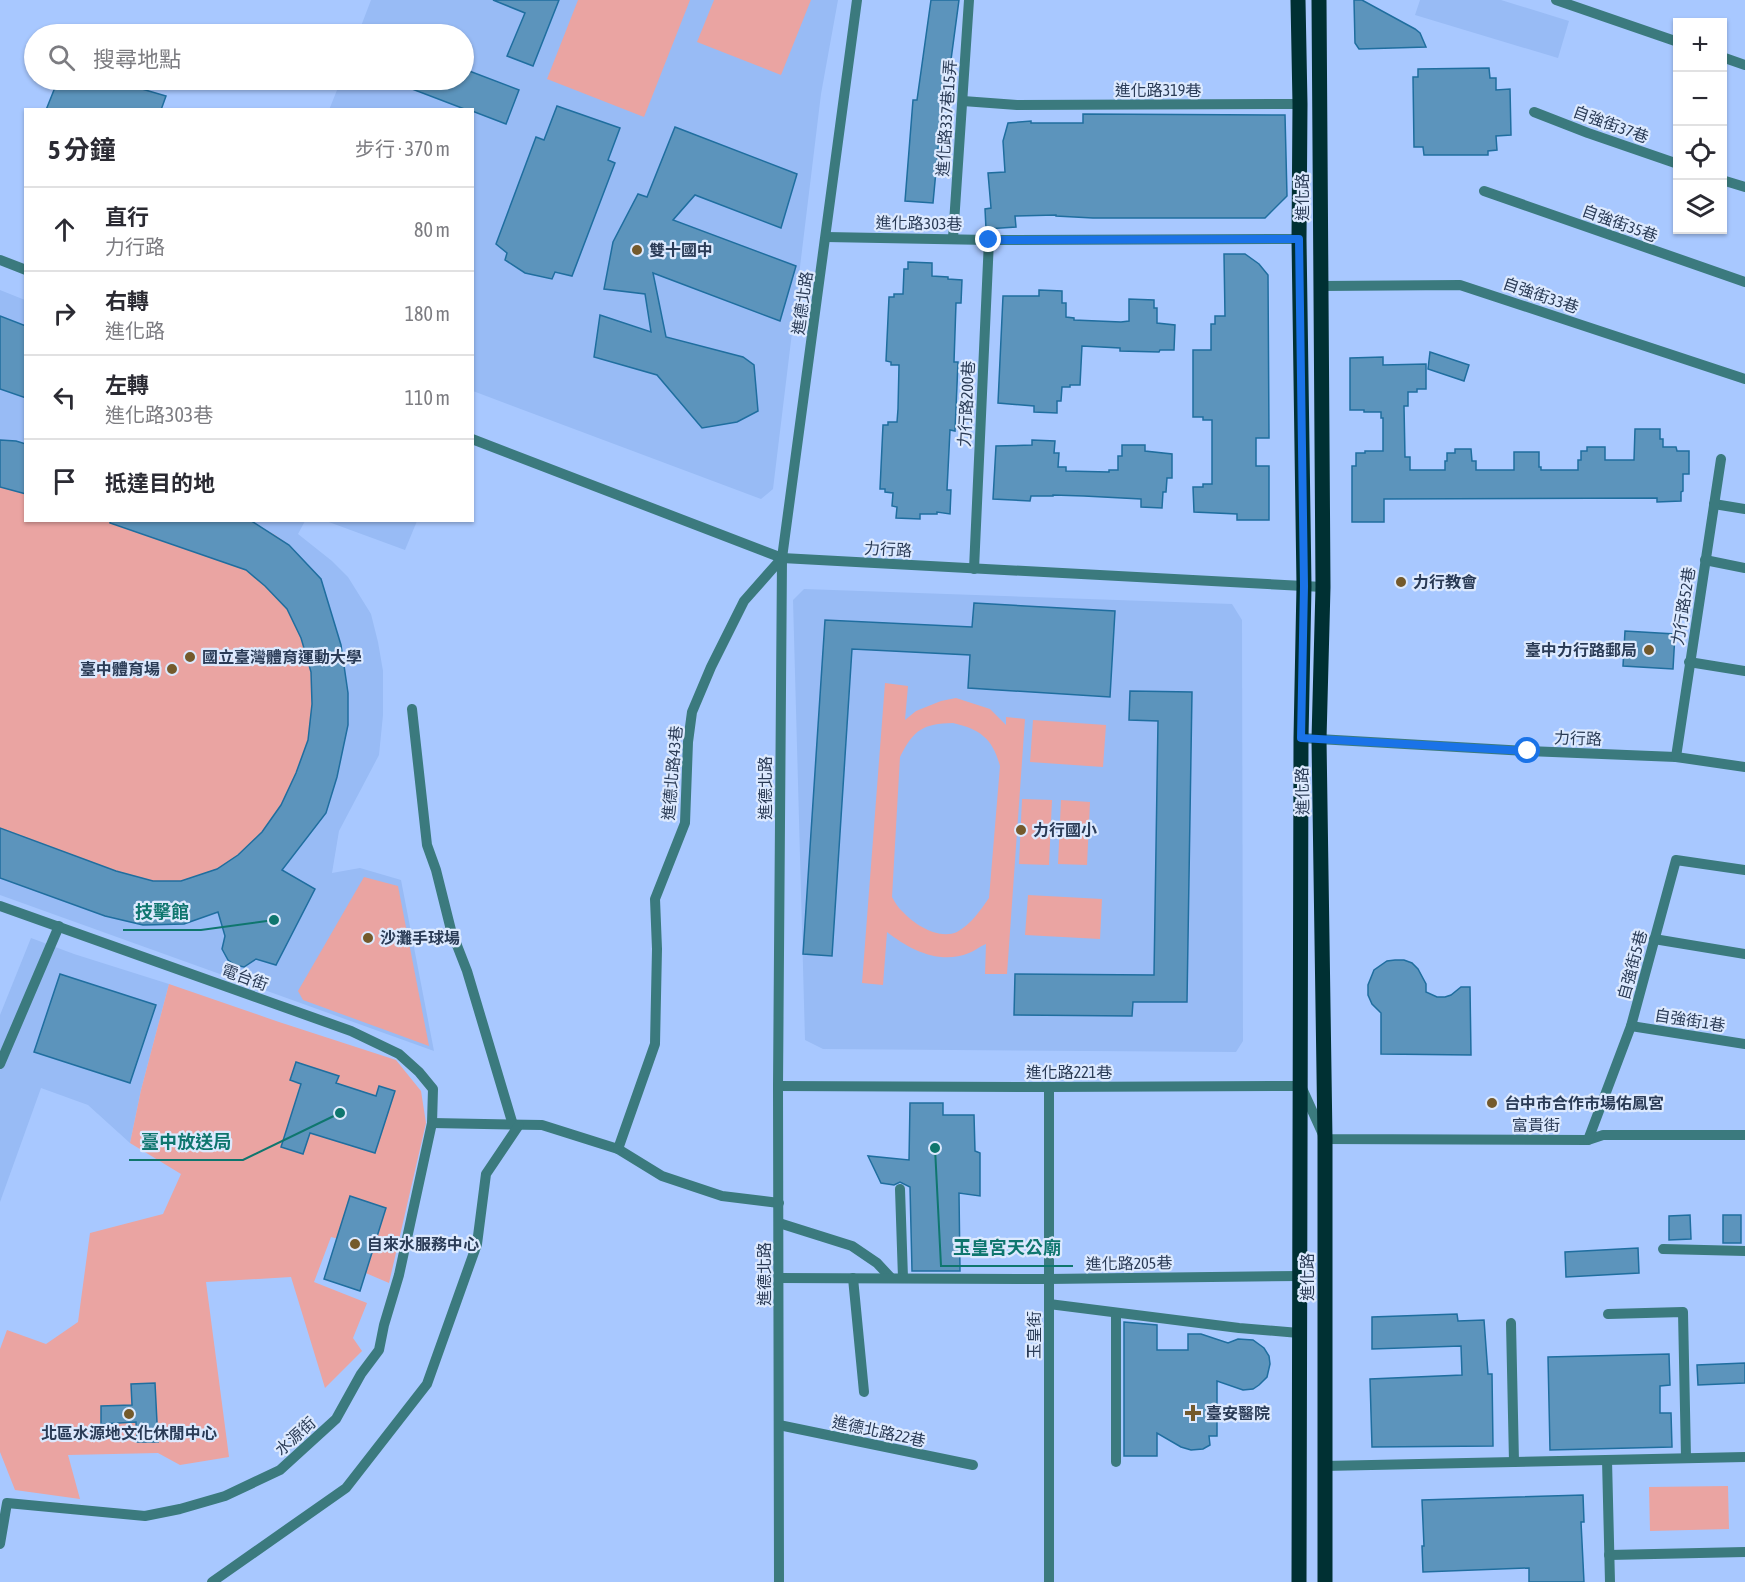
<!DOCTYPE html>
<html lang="zh-TW">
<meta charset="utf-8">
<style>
body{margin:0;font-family:"Asap Condensed","Noto Sans TC",sans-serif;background:#f7f7f7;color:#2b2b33}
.controls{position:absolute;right:18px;top:18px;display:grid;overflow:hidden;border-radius:0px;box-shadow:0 2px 4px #0004}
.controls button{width:54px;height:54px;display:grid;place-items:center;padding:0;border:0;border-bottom:2px solid #e1e1e2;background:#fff;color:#2b2b33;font:30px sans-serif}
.stop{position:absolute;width:18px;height:18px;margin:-14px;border:4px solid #1a73e8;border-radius:50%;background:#fff}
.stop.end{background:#1a73e8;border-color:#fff;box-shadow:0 2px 6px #0008}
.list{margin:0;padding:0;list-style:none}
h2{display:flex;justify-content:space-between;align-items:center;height:78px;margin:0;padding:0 24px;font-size:26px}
h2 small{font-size:20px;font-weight:400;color:#7c7c81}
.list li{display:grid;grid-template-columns:39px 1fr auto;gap:18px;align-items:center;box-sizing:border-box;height:84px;padding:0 24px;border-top:2px solid #e1e1e2}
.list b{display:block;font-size:22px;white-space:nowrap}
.list p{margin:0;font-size:20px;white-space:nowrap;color:#7c7c81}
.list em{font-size:20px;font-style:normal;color:#7c7c81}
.icon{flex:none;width:33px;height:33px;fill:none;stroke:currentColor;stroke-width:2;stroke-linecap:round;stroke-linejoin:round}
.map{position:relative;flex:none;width:1745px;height:1582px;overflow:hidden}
.search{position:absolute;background:#fff;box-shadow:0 2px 4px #0004;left:24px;top:24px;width:450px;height:66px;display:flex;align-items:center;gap:15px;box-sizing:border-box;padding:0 21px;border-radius:33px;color:#7c7c81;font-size:22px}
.panel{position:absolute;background:#fff;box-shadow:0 2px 4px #0004;left:24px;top:108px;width:450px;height:414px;border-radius:0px}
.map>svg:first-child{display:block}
</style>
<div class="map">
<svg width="1745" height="1582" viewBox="0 0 1745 1582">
<rect width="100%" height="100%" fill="#a8c8ff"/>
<g fill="#98bbf5">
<path d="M371,0H838L821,94L773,489L761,499L473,391L472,110H329L341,80H464V34H358Z"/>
<path d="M1420,0H1501L1569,21L1558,58L1415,15Z"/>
<path d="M0,290L25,300L26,520L305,521L298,534L332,561L348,577L371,614L378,642L383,671V715L379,755L339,831L332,873L360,868L401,880L434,1051L0,895Z"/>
<path d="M326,521H417L405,550Z"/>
<path d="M804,589L1232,604L1242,620L1243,1041L1236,1052L823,1049L805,1040L793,600Z"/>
<path d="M31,938L74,954L169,984L141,1090L130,1143L88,1105L41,1088L0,1202V1015Z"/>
</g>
<g fill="#eaa4a2" fill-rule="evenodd">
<path d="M578,0H690L644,117L547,79Z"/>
<path d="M714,0H811L781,75L697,42Z"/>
<path d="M0,440L25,445L26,520L250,521L275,535L289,545L321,579L341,645L348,693V725L337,777L326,813L291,858L105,916L0,878Z"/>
<path d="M885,683L908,686L905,720L916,711L941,701L956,698L990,709L1006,725V717L1025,719L1007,974H985L986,944C980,946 975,951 969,953C940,965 910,950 887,932L883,985L862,983ZM953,723C980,729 993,739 1000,766L989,898C980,911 971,924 957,932C939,940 915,925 903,912C898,908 895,902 892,897L900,757C914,729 923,724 953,723Z"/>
<path d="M1033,720L1106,725L1103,767L1030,762Z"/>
<path d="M1022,799L1052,800L1049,865L1019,864Z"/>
<path d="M1061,800L1090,802L1087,865L1058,864Z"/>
<path d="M364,877L398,886L429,1046L303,1000L298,991Z"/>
<path d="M1028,895L1102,899L1100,939L1025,935Z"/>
<path d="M169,984L279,1022L396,1060L421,1091L426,1123L389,1283L354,1268L339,1239L331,1237L314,1282L367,1303L353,1338L362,1351L325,1388L291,1277L206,1282L229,1457L180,1465L158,1453L68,1455L80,1499L15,1490L0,1452V1349L7,1330L46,1344L78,1322L90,1233L163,1214L181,1174L130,1143L141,1090Z"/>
<path d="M1728,1486L1729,1529L1650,1531L1649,1487Z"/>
</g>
<g fill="#5c94bc" stroke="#1f6e9f" stroke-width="1.5">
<path d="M493,0H559L533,66L507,56L525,13Z"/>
<path d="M931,0H959L946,97L943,96L933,203L905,201L913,100H917Z"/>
<path d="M1354,0H1362L1415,29L1420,33L1426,47L1359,49L1355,43Z"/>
<path d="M1489,68L1490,78H1496V90L1510,89L1511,135L1496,136L1497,150L1488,151V155H1424L1423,147H1414L1413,77H1418V69Z"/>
<path d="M464,69L519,90L506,124L472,111V110H467L391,81V80H464Z"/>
<path d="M58,80H111L166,96L161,110H46Z"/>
<path d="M557,106L620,128L608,160L615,163L572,276L555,272L552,279L525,273L505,260L507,253L496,244L536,137L544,140Z"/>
<path d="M1083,114L1285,115L1287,196L1265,218H1093L1056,216V215L1015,216L1016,227L986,229L985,209L991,208L988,173L1005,172L1003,141L1008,123L1031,121V123H1083Z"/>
<path d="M675,127L797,174L781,228L695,195L673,220L796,266L780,321L653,273L666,337L743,357L754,365L758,411L737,422L702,428L657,375L594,357L600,315L651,332L645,294L604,289L613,242L638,194L647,197Z"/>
<path d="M1224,254H1245L1259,264L1268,275L1269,438H1256V466H1269V520H1237V514L1194,512L1193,487H1203V484H1212V420H1203V417H1193V350H1211V324H1215V316H1225Z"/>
<path d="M908,262L932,263V276L948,277V279L962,280L961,303H956L954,362H958L955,431L950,430L947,490H951L950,514L937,512V514H920V519L896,518L897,507L892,506L893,493L885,492V489H880L883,425H888V422H897L898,409L899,365H891V362L886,361L889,297H894V294H903L904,269H908Z"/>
<path d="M1039,290L1062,291V303H1066V317L1074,318V320L1121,322L1129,321V299L1154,300V308H1157V323L1175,325L1174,350H1160L1159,352L1120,351V348L1082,346L1080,385H1070V387H1062L1061,401H1057V413L1034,412V406L998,403L1003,296H1039Z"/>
<path d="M0,316L26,326V398L0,389Z"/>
<path d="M1430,352L1469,365L1464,381L1428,369Z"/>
<path d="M1383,357V365L1426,364V389H1417V392H1408V406H1404L1405,457H1410V470H1445V461H1447V453H1455V449H1471L1472,461H1476V470H1514V452H1539V467H1541V470H1578V460H1581V451H1587V447H1605V460H1634L1635,429H1660V439H1663V447H1676L1677,451H1689V474H1683V491L1681,492V501L1657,502V498L1384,499V522H1352V466H1356V453H1365V451H1383V418H1381V412H1364V410H1350V358Z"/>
<path d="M0,440L16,441L26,444V494L0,487Z"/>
<path d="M1032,440L1055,441L1054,453H1059L1058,467H1066V471L1109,472V470H1118V456H1122V445H1145V451L1172,454V478H1167L1166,492H1163L1162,508L1141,507V499L1084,496L1053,495V496H1031L1030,501L993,499L996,446L1032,445Z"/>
<path d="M110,520H250L289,545L321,579L341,645L348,693V725L337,777L326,813L282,870L315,889L276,965L256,959L244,967L235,965L228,960L222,949L225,936L218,912L184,924L143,925L105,916L0,878V828L116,871L153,881H181L217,869L238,855L262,832L281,805L296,773L308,740L312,704L311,672L301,638L287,609L265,586L246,570L110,523Z"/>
<path d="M974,603L1115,611L1110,697L968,688L970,655L852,649L832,956L803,954L825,620L972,627Z"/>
<path d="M1625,631L1675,634L1673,669L1623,666Z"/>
<path d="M1130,691L1192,692L1187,1002H1133L1132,1016L1014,1015L1015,974L1154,975L1158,721L1129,720Z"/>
<path d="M1395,960H1404L1412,963L1418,969L1426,984V992L1437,997H1445L1451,995L1461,987H1470L1471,1055L1381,1054V1013L1372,1004L1368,995V985L1374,970L1387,961Z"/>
<path d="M60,974L156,1005L130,1083L34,1052Z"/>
<path d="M296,1062L339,1076L336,1083L376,1096L379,1086L395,1091L375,1153L310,1133L303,1154L281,1147L301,1084L290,1080Z"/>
<path d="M910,1103H943V1115H974L975,1151L980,1153V1196L959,1193L960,1271H912L910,1187L900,1182L894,1185L881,1183L868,1156L909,1160Z"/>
<path d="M350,1196L386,1208L360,1291L324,1279Z"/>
<path d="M1690,1215L1691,1239L1669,1240V1216Z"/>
<rect x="1723" y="1215" width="18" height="28"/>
<path d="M1638,1248L1639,1273L1566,1277L1565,1252Z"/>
<path d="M1457,1314L1458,1321L1484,1320L1488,1374H1492L1493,1446L1372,1447L1370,1379L1462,1375L1461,1346L1372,1349V1317Z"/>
<path d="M1124,1322L1157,1325V1350H1188V1334H1201L1228,1343L1238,1339L1253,1340L1264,1348L1269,1356L1270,1364L1267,1377L1259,1385L1253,1389L1243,1390L1217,1381V1436H1209L1210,1445L1203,1449L1191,1450L1181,1447L1157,1433V1456H1124Z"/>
<path d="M1669,1354L1670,1385L1660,1386V1413H1671L1672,1447L1550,1450L1548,1357Z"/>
<path d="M1745,1363V1383L1698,1385L1697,1365Z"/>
<path d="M155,1383L158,1442H137L136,1422L101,1424V1406L132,1405L131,1384Z"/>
<path d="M1583,1495L1584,1522H1581L1584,1582H1529V1568L1423,1572L1422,1546H1424L1422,1500Z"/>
</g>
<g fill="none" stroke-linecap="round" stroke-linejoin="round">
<g stroke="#3b7a7e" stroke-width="10">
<path d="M1556,0L1678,42"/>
<path d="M1722,57L1745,65"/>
<path d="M963,101L1017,105L1300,104"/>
<path d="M1534,112L1588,133L1678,164"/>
<path d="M1722,180L1745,187"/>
<path d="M1484,191L1745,282"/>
<path d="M826,237L989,240L1299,239"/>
<path d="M953,238L969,0"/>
<path d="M0,260L26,270"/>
<path d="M1321,286L1460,285L1745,379"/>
<path d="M472,439L782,558L1323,587"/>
<path d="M1714,504L1745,509"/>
<path d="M1705,560L1745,568"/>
<path d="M974,569L989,240"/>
<path d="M1689,662L1745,671"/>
<path d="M412,709L427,845L436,870L451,930L467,971L513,1125"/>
<path d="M1301,738L1528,751L1676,757L1745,767"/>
<path d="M1676,757L1721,459"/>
<path d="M0,906L351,1031L399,1054L419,1072L433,1089L432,1123L399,1275L384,1325L379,1350L361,1374L336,1419L280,1470L225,1496L180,1509L145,1516L7,1503L0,1544"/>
<path d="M1654,939L1745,954"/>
<path d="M1631,1026L1745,1044"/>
<path d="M0,1064L59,926"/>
<path d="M778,1086L1049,1087L1301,1086L1325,1139L1588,1140L1603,1135H1745"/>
<path d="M432,1123L542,1125L618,1149L662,1176L722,1196L779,1203"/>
<path d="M1588,1140L1631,1026L1676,860L1745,870"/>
<path d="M618,1149L655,1044L657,949L655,899L685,823L688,742L692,712L711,667L744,601L782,558"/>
<path d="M900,1189L903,1278"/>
<path d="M779,1223L852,1246L877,1263L891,1278"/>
<path d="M1663,1249L1745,1251"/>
<path d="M779,1278L1048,1279L1299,1276"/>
<path d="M853,1278L864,1392"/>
<path d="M1049,1304L1239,1328L1299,1333"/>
<path d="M1116,1313V1462"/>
<path d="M1608,1314L1683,1312L1686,1458"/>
<path d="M1511,1323L1514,1462"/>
<path d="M779,1425L973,1465"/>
<path d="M1607,1460L1610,1582"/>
<path d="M1324,1466L1745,1457"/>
<path d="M1609,1555L1745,1552"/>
<path d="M212,1582L346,1488L427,1384L477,1244L486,1174L519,1125"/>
<path d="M779,1582L778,1086L782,558L857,0"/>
<path d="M1049,1582V1087"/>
</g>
<g stroke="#003033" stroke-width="15">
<path d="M1298,0L1300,104L1299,239L1304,586L1301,738L1299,1582"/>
<path d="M1319,0L1323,587L1319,739L1325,1139V1582"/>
</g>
</g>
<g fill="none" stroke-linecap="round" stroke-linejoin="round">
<path stroke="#1a73e8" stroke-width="8" d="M989,240L1299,239L1304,586L1301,738L1528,751"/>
</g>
<g fill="#745a2c" stroke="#dce9fe" stroke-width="2">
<circle cx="637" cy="250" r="6"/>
<circle cx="1401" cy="582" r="6"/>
<circle cx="1649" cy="650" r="6"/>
<circle cx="190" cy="657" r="6"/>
<circle cx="172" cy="669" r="6"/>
<circle cx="1021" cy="830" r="6"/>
<circle cx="368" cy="938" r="6"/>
<circle cx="1492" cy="1103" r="6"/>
<circle cx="355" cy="1244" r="6"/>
<path d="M1190 1404h6v6h6v6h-6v6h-6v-6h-6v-6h6z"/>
<circle cx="129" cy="1414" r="6"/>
</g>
<g text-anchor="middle" stroke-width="4.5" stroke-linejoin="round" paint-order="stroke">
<g font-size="16" fill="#2a3b56" stroke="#dce9fe">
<text x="1158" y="96">進化路319巷</text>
<text transform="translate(946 118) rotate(-86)" y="6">進化路337巷15弄</text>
<text transform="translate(1611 124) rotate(20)" y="6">自強街37巷</text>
<text transform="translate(1302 197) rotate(-90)" y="6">進化路</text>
<text transform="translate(919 223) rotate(1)" y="6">進化路303巷</text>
<text transform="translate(1620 223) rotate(20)" y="6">自強街35巷</text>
<text transform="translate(1541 295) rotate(19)" y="6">自強街33巷</text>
<text transform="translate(802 303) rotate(-82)" y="6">進德北路</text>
<text transform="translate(966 404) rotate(-87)" y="6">力行路200巷</text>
<text transform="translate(888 549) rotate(3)" y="6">力行路</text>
<text transform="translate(1683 606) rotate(-81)" y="6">力行路52巷</text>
<text transform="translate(1578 738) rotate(2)" y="6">力行路</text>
<text transform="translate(672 773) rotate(-85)" y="6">進德北路43巷</text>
<text transform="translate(765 788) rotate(-90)" y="6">進德北路</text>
<text transform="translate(1302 791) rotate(-91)" y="6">進化路</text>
<text transform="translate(1632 965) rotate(-75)" y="6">自強街5巷</text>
<text transform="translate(245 977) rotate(20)" y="6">電台街</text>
<text transform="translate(1690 1020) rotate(9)" y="6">自強街1巷</text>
<text x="1069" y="1078">進化路221巷</text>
<text x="1536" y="1131">富貴街</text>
<text transform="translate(1129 1263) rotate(-1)" y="6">進化路205巷</text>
<text transform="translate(764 1274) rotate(-90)" y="6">進德北路</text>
<text transform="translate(1307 1277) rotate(-90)" y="6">進化路</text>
<text transform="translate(1034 1335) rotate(-90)" y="6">玉皇街</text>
<text transform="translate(879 1431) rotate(12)" y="6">進德北路22巷</text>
<text transform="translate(295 1436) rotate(-42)" y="6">水源街</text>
</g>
<g font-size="16" font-weight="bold" fill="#2a3b56" stroke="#dce9fe" text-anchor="start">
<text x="649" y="256">雙十國中</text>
<text x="1413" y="588">力行教會</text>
<text x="1637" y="656" text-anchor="end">臺中力行路郵局</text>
<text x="202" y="663">國立臺灣體育運動大學</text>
<text x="160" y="675" text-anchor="end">臺中體育場</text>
<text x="1033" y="836">力行國小</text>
<text x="380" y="944">沙灘手球場</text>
<text x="1504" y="1109">台中市合作市場佑鳳宮</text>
<text x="367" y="1250">自來水服務中心</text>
<text x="1206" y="1419">臺安醫院</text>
<text x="129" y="1439" text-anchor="middle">北區水源地文化休閒中心</text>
</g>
</g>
<path fill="none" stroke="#0f766e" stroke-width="2" d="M274 920L201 930H123M340 1113L243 1160H129M935 1148L941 1266H1073"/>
<g fill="#0f766e" stroke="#dce9fe" stroke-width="2">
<circle cx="274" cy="920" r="6"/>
<circle cx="340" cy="1113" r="6"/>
<circle cx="935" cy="1148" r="6"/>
</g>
<g font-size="18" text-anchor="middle" font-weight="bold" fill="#0f766e" stroke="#dce9fe" stroke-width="4.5" stroke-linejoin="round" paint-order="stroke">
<text x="162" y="918">技擊館</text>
<text x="186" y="1148">臺中放送局</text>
<text x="1007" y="1254">玉皇宮天公廟</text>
</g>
</svg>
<div class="controls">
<button>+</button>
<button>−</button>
<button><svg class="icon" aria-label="locate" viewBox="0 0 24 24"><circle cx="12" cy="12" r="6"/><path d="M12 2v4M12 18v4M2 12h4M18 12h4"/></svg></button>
<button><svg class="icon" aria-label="layers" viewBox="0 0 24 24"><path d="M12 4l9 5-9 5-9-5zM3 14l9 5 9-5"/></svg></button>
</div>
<div class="stop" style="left:1528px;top:751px"></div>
<div class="stop end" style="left:989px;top:240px"></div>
<div class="search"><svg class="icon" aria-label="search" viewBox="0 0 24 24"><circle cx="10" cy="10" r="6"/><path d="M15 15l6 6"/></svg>搜尋地點</div>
<section class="panel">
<h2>5 分鐘<small>步行 · 370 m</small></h2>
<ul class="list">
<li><svg class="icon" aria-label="ahead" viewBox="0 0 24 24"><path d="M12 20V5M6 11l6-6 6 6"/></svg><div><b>直行</b><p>力行路</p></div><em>80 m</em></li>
<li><svg class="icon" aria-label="right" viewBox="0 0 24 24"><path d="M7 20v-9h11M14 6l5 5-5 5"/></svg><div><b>右轉</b><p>進化路</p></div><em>180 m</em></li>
<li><svg class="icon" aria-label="left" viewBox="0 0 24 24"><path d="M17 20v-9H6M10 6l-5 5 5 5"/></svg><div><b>左轉</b><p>進化路303巷</p></div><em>110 m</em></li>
<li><svg class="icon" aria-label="arrive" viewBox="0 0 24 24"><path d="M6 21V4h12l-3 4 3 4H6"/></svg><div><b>抵達目的地</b></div></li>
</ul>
</section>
</div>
